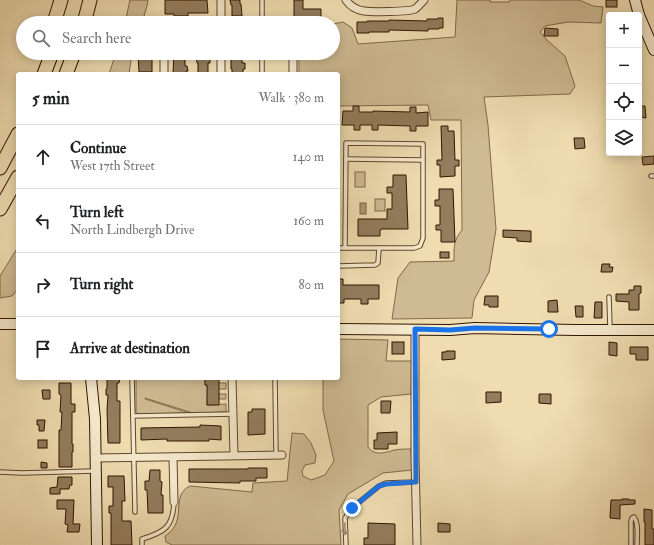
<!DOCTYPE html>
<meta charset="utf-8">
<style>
body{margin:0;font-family:"IM FELL Double Pica",serif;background:#f2f2f2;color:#202124}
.controls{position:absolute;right:12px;top:12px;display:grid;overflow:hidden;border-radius:4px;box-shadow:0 2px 10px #0003}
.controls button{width:36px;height:36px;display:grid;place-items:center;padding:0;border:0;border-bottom:1px solid #e0e0e0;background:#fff;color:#202124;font:20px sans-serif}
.stop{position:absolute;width:12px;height:12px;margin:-9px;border:3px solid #1a73e8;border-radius:50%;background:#fff}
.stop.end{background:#1a73e8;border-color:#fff;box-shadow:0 1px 4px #0008}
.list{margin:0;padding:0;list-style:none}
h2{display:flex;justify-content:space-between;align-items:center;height:52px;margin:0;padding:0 16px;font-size:17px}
h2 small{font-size:13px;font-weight:400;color:#757577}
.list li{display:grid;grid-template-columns:26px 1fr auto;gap:12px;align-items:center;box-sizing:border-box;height:64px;padding:0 16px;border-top:1px solid #e0e0e0}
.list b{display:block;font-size:15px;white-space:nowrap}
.list p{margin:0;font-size:13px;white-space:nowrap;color:#757577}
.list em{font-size:13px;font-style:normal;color:#757577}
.icon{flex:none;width:22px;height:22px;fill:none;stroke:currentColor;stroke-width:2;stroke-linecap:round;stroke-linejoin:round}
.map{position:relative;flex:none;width:654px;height:545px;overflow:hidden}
.search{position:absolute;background:#fff;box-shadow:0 2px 10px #0003;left:16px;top:16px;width:324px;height:44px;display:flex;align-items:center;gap:10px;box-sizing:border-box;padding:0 14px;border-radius:22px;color:#757577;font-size:15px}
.panel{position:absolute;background:#fff;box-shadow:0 2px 10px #0003;left:16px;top:72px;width:324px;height:308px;border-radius:4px}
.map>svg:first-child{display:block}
</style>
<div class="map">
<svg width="654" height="545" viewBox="0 0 654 545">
<rect width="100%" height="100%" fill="#efddb1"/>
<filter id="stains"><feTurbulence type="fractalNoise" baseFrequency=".005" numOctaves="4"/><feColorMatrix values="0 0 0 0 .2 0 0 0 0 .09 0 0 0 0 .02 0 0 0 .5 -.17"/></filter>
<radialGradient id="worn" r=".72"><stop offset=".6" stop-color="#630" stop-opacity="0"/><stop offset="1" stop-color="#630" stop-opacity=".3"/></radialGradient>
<g fill="#cfbb93" stroke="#80684a">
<path d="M130,0H148L147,6L142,23H125Z"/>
<path d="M457,0H490V2H509L510,0H579L593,6L603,7L601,23L568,22L545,26L540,32L547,40L565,56L575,86L570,94L484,97L488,125L496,229L489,272L474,300L472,318L392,319L398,278L410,262L454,261C454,248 453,241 462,230L461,120H431L428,105L338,106V74H299V53H333V24L343,22L352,28L358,44L455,37Z"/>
<path d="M116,53H132L129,74H109Z"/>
<rect x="355" y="172" width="10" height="15"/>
<rect x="375" y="199" width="10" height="12"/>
<path d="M18,247V289L12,296L0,298V276Z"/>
<path d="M338,339L388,340L386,361H412L411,394L381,397L368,405V447C375,457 386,452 395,450C400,449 406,449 411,449L412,470L383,473L348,494L339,510L341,545H172L166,542L165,536C189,521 169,496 190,486L252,492L253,483L287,481L292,433L304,434L311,443L316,455L315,463L305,465L302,471L303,476L311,480L325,475L334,461L323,410V378H338Z"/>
<path d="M136,378H205L219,383H226V389H218L219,394H226V399H219V398H207V405L226,404V412L193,413L145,398V399L189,413L137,414L136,412Z"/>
</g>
<rect fill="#ae9975" stroke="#7c6447" x="360" y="203" width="6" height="11"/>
<g fill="#937d5d" stroke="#301401">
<path d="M165,0H207L208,13H188V16H174V14H165Z"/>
<path d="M230,0H240V4H241L242,16H232V5H231Z"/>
<path d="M294,0H303V9H321V23H294Z"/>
<rect x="606" y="0" width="11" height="7"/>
<path d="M438,18H443V28H439V29H428V31L389,30V32H369V33H357V22H367V21H389V20L427,21V19H438Z"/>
<path d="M545,28L558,29V36H544Z"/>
<path d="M138,53H154V58H152V72H139Z"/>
<path d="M174,53H185V66H187L188,71H186V74H173Z"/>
<path d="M196,53H210V63H208V74H198V63H197Z"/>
<path d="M231,53H242V63H245V69H243V73H232V69H231Z"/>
<path d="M353,106H359V112H373V111L410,112V107H416V113L428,112V126H416V131H410V126L378,125V130H372V125H360V130H354V125H342L343,111H353Z"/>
<path d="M639,106H645L646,118L639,117Z"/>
<path d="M441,126H448V131H454L455,160H459V166H455V176L440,177V165H437V160H442Z"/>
<path d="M574,138H584L585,148L575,149Z"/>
<path d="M654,156V164L643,165L642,157Z"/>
<path d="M393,175H406L408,229H381V230H380V236H358V219H387V209H392V193H387V187H393Z"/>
<path d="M439,189H453L455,242H441V230H436V225H440V206H435V200H439Z"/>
<path d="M503,230L531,231V242L517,241V238L503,237Z"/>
<rect x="440" y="252" width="9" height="6"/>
<path d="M602,264H610L609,267H613L612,272H601Z"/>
<path d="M338,279H343V285H379V299H368V304H361V299H344V303H338Z"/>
<path d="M634,286H641V293L639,294V310H629V302L616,301V294H629V290H634Z"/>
<path d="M485,296H498V307H489V305H484Z"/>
<path d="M557,300L558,312H548V301Z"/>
<path d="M595,302H602V318H594Z"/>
<path d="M575,306H583V317H576Z"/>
<rect x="392" y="342" width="12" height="12"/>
<path d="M609,342L617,343V356L609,355Z"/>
<path d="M630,347H648V360H636V354H630Z"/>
<path d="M446,351H455V359L442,360V352H446Z"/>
<path d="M107,378H120L119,383H117V401H120V443H108L107,410L108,395H106V389H107Z"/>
<path d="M205,378H219V405H207V385H205Z"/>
<path d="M59,383H71V404H75V412H72V444H73V452H72V467H59V430H61L62,412H60L61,395L59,394Z"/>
<path d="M42,390H50V399H43Z"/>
<path d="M486,392H501V402L486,403Z"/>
<path d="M539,394H551V404L539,403Z"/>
<path d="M381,401H391L390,413H381Z"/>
<path d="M252,409H265V434L248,435V412H252Z"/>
<path d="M37,420H45L44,431H39V425H37Z"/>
<path d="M200,425L221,426V440L209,439V441H167V439L141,440V428L200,427Z"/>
<path d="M397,432V444H388V449H374V440H377V433Z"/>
<rect x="38" y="440" width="9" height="8"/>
<path d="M41,462L47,463V468H41Z"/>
<path d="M248,468H267V478H256V481H240V483L189,482V469H248Z"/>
<path d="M150,470H160V481L162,482L161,495H163V513H148L147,490H145V481H149Z"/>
<path d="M108,476H124L125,501H122V521H131L132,545H111V513H109V506H113V487H108Z"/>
<path d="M58,477H72V485H70L69,489H60V494H50V488L57,487Z"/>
<path d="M622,499H629V500H635V504L620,505V519L610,518L611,500H622Z"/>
<path d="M57,500H74L73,524H80L79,532H67L68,525L65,524L66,509H57Z"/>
<path d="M644,509L652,510V529H654V545H645V522H644Z"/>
<path d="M368,523L395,524V545H364V538H368Z"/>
<path d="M438,523L450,524V532H438Z"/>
</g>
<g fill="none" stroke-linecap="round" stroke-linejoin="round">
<defs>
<g id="lane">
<path d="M262,0V23"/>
<path d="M262,53V74"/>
<path d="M346,143L423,144V238L420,246L414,248H345Z"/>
<path d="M346,159L423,160"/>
<path d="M651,176H654"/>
<path d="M338,248H345"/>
<path d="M338,266L375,265L378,263L379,248"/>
<path d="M609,297L610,328"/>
<path d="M132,378L135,512"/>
<path d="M275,378L276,455"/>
<path d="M133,416L233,414"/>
<path d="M0,472L22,473L95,471"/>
<path d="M142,545V539C165,532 173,527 174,502"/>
<path d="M346,545L345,518L352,508L379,486L386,483L416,482"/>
<path d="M631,545V521L632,518L634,517C639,524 637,536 637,545"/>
</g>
<g id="street">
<path d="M346,0C350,6 357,10 364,11C371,12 409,12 415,9C418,7 421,3 424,0"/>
<path d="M221,23V0"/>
<path d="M164,53V74"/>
<path d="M221,53V74"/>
<path d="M293,55V74"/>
<path d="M415,329V458L417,545"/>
<path d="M232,378L234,455"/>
<path d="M173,457L174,502"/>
<path d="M96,458L282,455"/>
</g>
<g id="secondary">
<path d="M635,0L639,15"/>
<path d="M639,15L654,50"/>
<path d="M0,324H18"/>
<path d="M338,329L450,330L475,328L576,330H654"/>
<path d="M91,378L95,419L97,545"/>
</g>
<g id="highway">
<path d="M54,23L61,0"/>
<path d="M84,23L90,0"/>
<path d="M44,74L52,53"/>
<path d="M66,74L74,53"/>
<path d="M0,168L18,134"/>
<path d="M0,209L18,177"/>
</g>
</defs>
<use href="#lane" stroke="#60462d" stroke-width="5.5"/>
<use href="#street" stroke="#60462d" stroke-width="9"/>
<use href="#secondary" stroke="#301401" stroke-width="12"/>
<use href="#highway" stroke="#301401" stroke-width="15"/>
<use href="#lane" stroke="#f5e9cc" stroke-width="3.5"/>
<use href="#street" stroke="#f5e9cc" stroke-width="7"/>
<use href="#secondary" stroke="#f5e9cc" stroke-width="10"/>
<use href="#highway" stroke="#efddb1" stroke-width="13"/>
</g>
<defs><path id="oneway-shaft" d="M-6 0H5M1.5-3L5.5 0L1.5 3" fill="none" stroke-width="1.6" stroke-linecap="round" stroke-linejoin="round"/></defs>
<use stroke="#9c8971" href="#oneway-shaft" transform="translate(345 529) rotate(89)"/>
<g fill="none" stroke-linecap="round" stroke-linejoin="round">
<path stroke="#1a73e8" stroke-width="5" d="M352,508L379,486L386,484L416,482L415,329L450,330L475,328L549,329"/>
</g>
<rect width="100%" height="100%" filter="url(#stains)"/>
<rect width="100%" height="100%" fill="url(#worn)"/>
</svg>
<div class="controls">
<button>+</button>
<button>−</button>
<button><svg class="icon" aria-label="locate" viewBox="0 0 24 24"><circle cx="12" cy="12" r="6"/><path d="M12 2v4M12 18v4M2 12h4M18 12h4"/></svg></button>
<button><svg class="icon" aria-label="layers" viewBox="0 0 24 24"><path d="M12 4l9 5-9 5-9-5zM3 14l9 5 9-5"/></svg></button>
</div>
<div class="stop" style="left:549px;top:329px"></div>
<div class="stop end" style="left:352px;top:508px"></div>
<div class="search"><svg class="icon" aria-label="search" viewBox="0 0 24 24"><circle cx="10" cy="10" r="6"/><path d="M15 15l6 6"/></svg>Search here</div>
<section class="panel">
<h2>5 min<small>Walk · 380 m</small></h2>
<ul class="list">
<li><svg class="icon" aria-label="ahead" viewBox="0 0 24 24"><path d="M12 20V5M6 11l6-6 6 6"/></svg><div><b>Continue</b><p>West 17th Street</p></div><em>140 m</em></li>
<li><svg class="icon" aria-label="left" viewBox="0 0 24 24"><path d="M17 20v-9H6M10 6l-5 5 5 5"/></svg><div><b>Turn left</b><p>North Lindbergh Drive</p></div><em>160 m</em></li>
<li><svg class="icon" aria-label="right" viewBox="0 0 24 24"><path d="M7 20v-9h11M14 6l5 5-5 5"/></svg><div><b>Turn right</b></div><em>80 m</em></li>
<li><svg class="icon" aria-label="arrive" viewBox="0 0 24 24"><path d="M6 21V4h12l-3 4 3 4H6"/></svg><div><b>Arrive at destination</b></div></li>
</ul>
</section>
</div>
